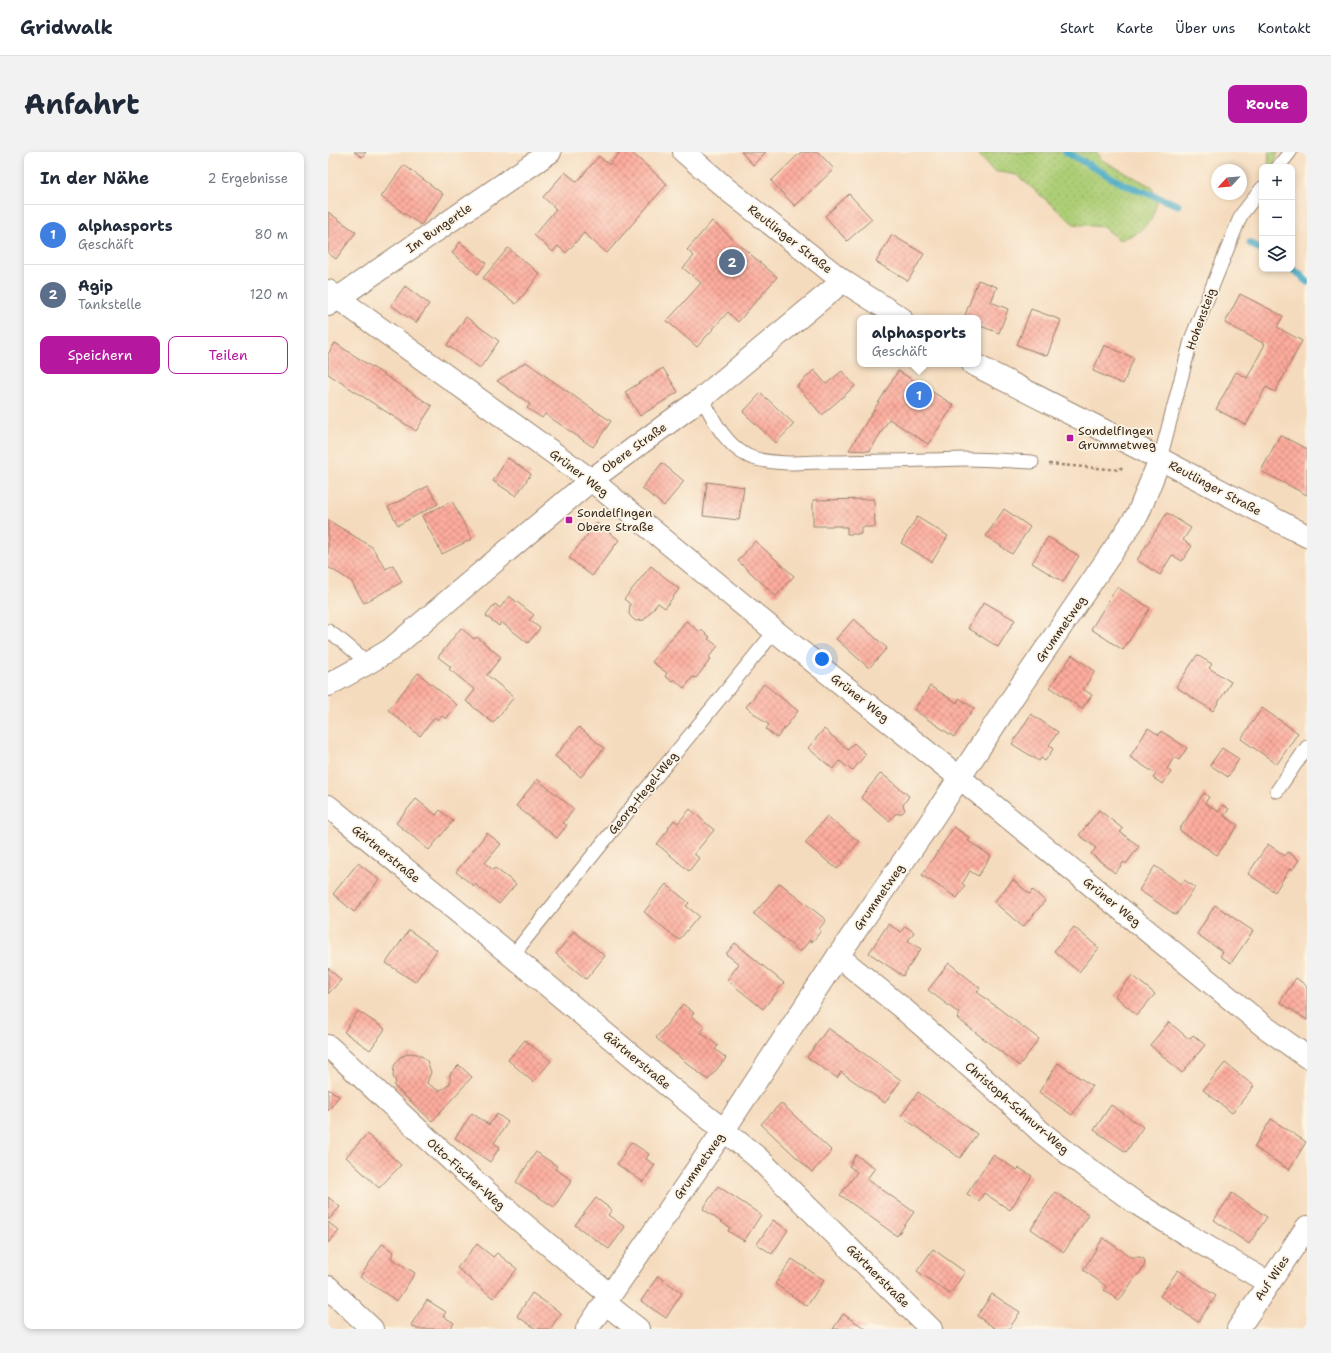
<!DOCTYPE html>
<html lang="de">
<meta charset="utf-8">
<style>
body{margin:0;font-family:"Shantell Sans",sans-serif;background:#f2f2f3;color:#1f2937}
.controls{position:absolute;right:12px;top:12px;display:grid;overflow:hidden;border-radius:8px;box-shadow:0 2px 6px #0003}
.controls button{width:36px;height:36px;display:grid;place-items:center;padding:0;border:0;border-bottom:1px solid #e0e1e3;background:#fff;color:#1f2937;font:20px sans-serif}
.compass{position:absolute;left:883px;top:12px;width:36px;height:36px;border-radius:50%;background:#fff;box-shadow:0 2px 6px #0003;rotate:244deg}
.you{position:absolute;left:494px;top:507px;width:14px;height:14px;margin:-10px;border:3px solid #fff;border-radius:50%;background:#1a73e8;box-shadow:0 0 0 6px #1a73e833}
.badge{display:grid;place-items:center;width:26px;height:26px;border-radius:50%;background:#b5179e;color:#fff;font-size:13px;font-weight:700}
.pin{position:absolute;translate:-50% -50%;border:2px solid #fff;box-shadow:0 1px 4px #0006}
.popup{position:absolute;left:529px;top:163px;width:124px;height:52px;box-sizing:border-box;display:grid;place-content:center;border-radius:8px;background:#fff;filter:drop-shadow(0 1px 3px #0005);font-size:13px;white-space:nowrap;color:#747a83}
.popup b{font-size:15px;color:#1f2937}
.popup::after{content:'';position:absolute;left:50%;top:100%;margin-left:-8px;border:8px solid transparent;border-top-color:#fff}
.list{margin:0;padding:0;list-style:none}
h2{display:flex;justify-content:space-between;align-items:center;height:52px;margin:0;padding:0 16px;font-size:17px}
h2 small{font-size:13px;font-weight:400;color:#747a83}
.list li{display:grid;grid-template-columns:26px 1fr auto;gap:12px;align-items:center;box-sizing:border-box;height:60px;padding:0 16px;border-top:1px solid #e0e1e3}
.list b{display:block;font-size:15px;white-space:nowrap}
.list p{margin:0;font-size:13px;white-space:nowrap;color:#747a83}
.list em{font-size:13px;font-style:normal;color:#747a83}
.actions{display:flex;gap:8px;padding:12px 16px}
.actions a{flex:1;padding:9px 0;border:1px solid #b5179e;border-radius:8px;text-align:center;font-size:14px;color:#b5179e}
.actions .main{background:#b5179e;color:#fff}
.icon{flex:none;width:22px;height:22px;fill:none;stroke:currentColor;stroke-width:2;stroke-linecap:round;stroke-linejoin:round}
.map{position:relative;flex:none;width:979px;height:1177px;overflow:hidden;border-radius:8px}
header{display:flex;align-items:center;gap:24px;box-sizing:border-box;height:56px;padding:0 20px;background:#fff;border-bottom:1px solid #e0e1e3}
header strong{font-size:19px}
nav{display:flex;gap:22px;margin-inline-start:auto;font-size:14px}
.intro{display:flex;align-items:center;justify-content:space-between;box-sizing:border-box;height:96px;padding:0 24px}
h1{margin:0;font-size:28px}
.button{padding:10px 18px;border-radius:8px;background:#b5179e;color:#fff;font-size:14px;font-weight:700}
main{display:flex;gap:24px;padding:0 24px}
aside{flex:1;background:#fff;border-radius:8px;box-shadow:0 2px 6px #0003}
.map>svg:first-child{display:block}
</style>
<header>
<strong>Gridwalk</strong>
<nav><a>Start</a><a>Karte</a><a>Über uns</a><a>Kontakt</a></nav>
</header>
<div class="intro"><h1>Anfahrt</h1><a class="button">Route</a></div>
<main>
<aside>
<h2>In der Nähe<small>2 Ergebnisse</small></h2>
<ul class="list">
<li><span class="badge" style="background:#3f7fe0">1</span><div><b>alphasports</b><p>Geschäft</p></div><em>80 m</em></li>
<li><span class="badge" style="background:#5c6f8a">2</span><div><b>Agip</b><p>Tankstelle</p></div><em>120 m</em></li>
</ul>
<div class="actions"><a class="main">Speichern</a><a>Teilen</a></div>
</aside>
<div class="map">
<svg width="979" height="1177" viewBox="0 0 979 1177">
<defs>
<pattern id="grass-dots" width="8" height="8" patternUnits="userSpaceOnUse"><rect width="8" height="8" fill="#adce76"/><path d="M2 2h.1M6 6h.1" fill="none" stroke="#96b166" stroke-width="1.8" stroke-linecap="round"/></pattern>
<pattern id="building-cross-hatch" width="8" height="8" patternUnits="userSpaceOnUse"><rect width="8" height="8" fill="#fdac9d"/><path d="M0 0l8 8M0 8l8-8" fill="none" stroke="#ce8c7f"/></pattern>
</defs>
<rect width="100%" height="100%" fill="#fcf5e5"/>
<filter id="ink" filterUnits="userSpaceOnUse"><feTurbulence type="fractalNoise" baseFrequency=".025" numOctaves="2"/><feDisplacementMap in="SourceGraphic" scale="8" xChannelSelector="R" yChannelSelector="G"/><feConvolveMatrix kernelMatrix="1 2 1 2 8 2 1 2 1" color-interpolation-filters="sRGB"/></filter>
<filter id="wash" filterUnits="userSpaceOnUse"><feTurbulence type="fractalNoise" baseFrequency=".012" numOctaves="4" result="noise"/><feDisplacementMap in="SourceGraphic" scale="16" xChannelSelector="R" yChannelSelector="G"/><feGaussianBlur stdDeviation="0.9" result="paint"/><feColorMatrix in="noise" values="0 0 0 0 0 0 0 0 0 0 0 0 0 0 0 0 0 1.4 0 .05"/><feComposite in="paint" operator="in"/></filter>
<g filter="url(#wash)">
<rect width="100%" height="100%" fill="#f5dbbe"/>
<g fill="url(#grass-dots)" stroke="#747c4a">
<path d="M649,0H769L772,7L824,35L829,50L823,68L809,81L792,88L775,75L746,72L689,23L665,19Z"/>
<path d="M941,0H950L947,10L940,15Z"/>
</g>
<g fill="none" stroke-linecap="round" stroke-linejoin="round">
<g stroke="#45a9c5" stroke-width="7">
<path d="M738,0L795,32L850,53"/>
<path d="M922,91L934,99"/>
<path d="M964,117L973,123L979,130"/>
</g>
</g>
<g id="blocks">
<g fill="url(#building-cross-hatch)">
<path d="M26,0H38L34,5Z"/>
<path d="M292,0H303L339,32L279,101L256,81L238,101L230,94L225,100L206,83L228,57L215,45L237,20L249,30L271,4L281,13Z"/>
<path d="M413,0H438L425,13Z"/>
<path d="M473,0H490L506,17L467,54L443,29Z"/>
<path d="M76,13L115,42L93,73L53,45Z"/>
<path d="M521,42L544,67L519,89L497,64Z"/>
<path d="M0,60L28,80L8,107L0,101Z"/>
<path d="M384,69L449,125L410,170L400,160L369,195L339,169L373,131L355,116L366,104L359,98Z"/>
<path d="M564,83L596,102L580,129L548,110Z"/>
<path d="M132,90L158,111L150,122L124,101Z"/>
<path d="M180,96L212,122L188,152L155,126Z"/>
<path d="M650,128L669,135L663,150L680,157L671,181L650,173V166H636Z"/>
<path d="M77,134L101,152L88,171L63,153Z"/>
<path d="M912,142L955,164L949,175L974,189L947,240L938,235L918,273L888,257L908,220L919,226L937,192L897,171Z"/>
<path d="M703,157L733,168L719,204L689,193Z"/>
<path d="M138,165L171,189L152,216L119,193Z"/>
<path d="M7,191L104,254L88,279L0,222V202Z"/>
<path d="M776,193L806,206L795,232L765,219Z"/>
<path d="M198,210L260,254L283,269L265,295L217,262L214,266L199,256L202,252L169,229Z"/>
<path d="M335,216L350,240L312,264L297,240Z"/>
<path d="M486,218L498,232L514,219L527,234L494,263L469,234Z"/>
<path d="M570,219L626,253L600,292L561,267L542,299L521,298Z"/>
<path d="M433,241L466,272L448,291L415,260Z"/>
<path d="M952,283L979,297V343L933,319Z"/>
<path d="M180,306L203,322L188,344L165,329Z"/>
<path d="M334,311L356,329L336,354L314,336Z"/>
<path d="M379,330L416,335L411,368L375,364Z"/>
<path d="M100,334L110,352L70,373L60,355Z"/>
<path d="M546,347L547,375H533V382H519V375H513V374H485V348Z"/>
<path d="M124,349L144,387L114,402L94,364Z"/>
<path d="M676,357L702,375L684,402L658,384Z"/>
<path d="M839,361L863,376L855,388L864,394L854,409L844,403L832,423L809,408Z"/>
<path d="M589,365L620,384L604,410L573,391Z"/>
<path d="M0,368L44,395L58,417L65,413L74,430L36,451L23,429L0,415Z"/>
<path d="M269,371L291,388L264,424L241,406Z"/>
<path d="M720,385L751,404L735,430L704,411Z"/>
<path d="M427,389L466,424L448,444L410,409Z"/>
<path d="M323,414L351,437L337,456L330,451L316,468L308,469L304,466L301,462L302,452L296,447Z"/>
<path d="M789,435L822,456L795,498L763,477Z"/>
<path d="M181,444L206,463L201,468L212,476L200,491L173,470L171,474L158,464L167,452L172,456Z"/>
<path d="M656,450L687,468L670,495L640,476Z"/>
<path d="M526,467L559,496L541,516L508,487Z"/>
<path d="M358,469L372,480L373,478L382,485L380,487L390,494L381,505L383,507L368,526L365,525L356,536L346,527L344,529L337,524L339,521L324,510Z"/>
<path d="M133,476L146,487L149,485L173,505L159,523L186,545L165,571L138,549L147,538L121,517L123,515L110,505Z"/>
<path d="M744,503L767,519L755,537L764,543L754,557L722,535Z"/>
<path d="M869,503L884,512L881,516L903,530L885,559L848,535Z"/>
<path d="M90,521L129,553L118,567L114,564L110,568L107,565L92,584L60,558Z"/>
<path d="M436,532L470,559L449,586L438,577L441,573L418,555Z"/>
<path d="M602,534L629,551L631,546L646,556L626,585L586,558Z"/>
<path d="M934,556L970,581L949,612L913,587Z"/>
<path d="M703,562L730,580L721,593L725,597L717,609L713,606L711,609L684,592Z"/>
<path d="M251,575L276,596L253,625L227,604Z"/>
<path d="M820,576L831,583L833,579L859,596L851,608L846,605L839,617L843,620L835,632L825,626L828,622L802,605Z"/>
<path d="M496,577L520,598L526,591L538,602L524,619L512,609L505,617L480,596Z"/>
<path d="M894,596L911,607L900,625L882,613Z"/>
<path d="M553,621L581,644L575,653L577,658L574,661L567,662L561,669L533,645Z"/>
<path d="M209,627L246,657L235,671L239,673L229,686L188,654Z"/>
<path d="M876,641L881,645L877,651L891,660L895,653L901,657L896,664L910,673L889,703L851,678Z"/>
<path d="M88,647L108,663L112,658L125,669L101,698L68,671Z"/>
<path d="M362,657L386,678L366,702L371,706L361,719L329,692L341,677L340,676L346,668L350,671Z"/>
<path d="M771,658L795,677L792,680L811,694L798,712L796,710L787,721L763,702L768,696L751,683Z"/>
<path d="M499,664L531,690L509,717L477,691Z"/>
<path d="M626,675L642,686L640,689L663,704L650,724L642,719L634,732L637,734L629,746L594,723Z"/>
<path d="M159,681L173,692L157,711L165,718L167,716L188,732L171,752L147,732L146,734L128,720Z"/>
<path d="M940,692L957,704L960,700L971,708L964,718L962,716L947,740L920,722Z"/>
<path d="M30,711L51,728L26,760L5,742Z"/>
<path d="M827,714L853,732L856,728L867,735L848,763L811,738Z"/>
<path d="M685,728L702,742L705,738L717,749L695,775L666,750Z"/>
<path d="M452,731L498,768L491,777L493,779L484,790L482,788L472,800L426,762Z"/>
<path d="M338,732L361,751L358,754L371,764L351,788L316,760Z"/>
<path d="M887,753L925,779L903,811L892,804L895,800L869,782Z"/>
<path d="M560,772L573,780L577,774L586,780L580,789L593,797L575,824L541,801Z"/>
<path d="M746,775L771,796L751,820L726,799Z"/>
<path d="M81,778L109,798L87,830L58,811Z"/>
<path d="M246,779L277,804L258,827L228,802Z"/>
<path d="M407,791L456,831L435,857L399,828L411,812L398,802Z"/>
<path d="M621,811L652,836L649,840L711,887L691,914L629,866L632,862L600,838Z"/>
<path d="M0,816L13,828L0,842Z"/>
<path d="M804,823L827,842L809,863L787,844Z"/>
<path d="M968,826L979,834V868L952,850Z"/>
<path d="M355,852L366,861L363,864L377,875L373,880L390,894L387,897L398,906L380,928L328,886Z"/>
<path d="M30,859L57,877L42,898L16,880Z"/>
<path d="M841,870L861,887L865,883L877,893L854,921L822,893Z"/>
<path d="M500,876L573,928L557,951L513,920L509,926L479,905Z"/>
<path d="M197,888L223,909L205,930L180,908Z"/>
<path d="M82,901L89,902L95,905L99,909L103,920L99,931L111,939L118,935L122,931V922L131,913L144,925L104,969L66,934L68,930L65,925L66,914L72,905Z"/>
<path d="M730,911L764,934L744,963L711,940Z"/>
<path d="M897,911L926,934L904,961L875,938Z"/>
<path d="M0,937L11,944L0,959Z"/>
<path d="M590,940L649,982L632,1006L573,964Z"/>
<path d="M453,951L504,999L484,1020L433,972Z"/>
<path d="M783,953L815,975L798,1000L766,978Z"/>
<path d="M144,961L161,973L169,962L180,970L166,991L172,995L162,1010L127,986Z"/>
<path d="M943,967L978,990L961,1018L926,995Z"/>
<path d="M39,982L73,1013L51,1036L18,1005Z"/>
<path d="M303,990L321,1002L318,1007L327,1013L315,1030L289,1012Z"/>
<path d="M208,1000L229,1014L227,1017L244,1028L226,1055L188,1030Z"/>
<path d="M528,1003L547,1016L539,1027L586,1060L569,1084L512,1043L529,1020L521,1014Z"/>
<path d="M665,1003L689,1018L691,1016L704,1024L682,1058L656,1041L651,1049L639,1042Z"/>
<path d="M390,1034L433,1063L416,1089L400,1079L402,1076L375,1057Z"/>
<path d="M727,1040L761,1063L736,1100L703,1077Z"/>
<path d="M904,1041L939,1065L921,1092L886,1068Z"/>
<path d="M0,1045L12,1055L0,1068Z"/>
<path d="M268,1046L284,1058L280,1063L297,1075L281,1097L247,1073Z"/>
<path d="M445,1068L460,1078L444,1102L429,1092Z"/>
<path d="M0,1070L11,1079L0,1091Z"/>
<path d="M775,1086L803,1105H812L816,1107L817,1112L812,1121L808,1124L791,1149L776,1138L778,1134L755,1118Z"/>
<path d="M54,1092L66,1100L63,1106L87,1121L69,1149L32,1125Z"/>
<path d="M149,1092L165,1105L169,1101L189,1117L165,1146L129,1116Z"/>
<path d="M605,1097L637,1120L622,1142L589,1119Z"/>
<path d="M464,1107L496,1128L479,1154L447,1132Z"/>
<path d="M850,1118L888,1144L870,1170L832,1144Z"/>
<path d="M330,1124L354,1141L338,1166L313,1149Z"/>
<path d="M204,1141L233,1161L222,1177H208L189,1164Z"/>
<path d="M664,1142L692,1160L681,1177H668L649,1164Z"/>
<path d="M99,1148L118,1160L115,1164L126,1171L122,1177H89L83,1173Z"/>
<path d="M515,1162L535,1175L538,1177H505Z"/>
</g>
</g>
</g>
<g filter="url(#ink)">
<use href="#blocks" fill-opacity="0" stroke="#98826e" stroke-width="1"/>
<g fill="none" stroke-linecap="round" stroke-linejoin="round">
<defs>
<g id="service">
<path d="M950,15L962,0"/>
<path d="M374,246C385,267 397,293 420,304C440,313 474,311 495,310C543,310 590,308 638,307C660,307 682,309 704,310"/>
<path d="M832,307L864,185L913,63L934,36"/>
<path d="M0,479L14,489L40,511"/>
<path d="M949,639L979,595"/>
<path d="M184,804L314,642L447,479"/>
</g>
<g id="minor">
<path d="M0,139L263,328L447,479L632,626L937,875L979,905"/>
<path d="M0,153L222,0"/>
<path d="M0,533L40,511L62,498L263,328L374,246L515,129"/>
<path d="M0,654L184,804L344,937L429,1005L603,1177"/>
<path d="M510,804L573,855L665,935L714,981L759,1016L808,1051L861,1084L941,1131"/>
<path d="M0,894C37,927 72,962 109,995C165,1047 223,1096 282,1143"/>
<path d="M0,1135L44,1177"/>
<path d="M277,1151L310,1177"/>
<path d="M259,1177L396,978L510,804L599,675L685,545L810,362L832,307"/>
<path d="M910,1177L979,1075"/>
</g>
<g id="secondary">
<path d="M356,0L401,39L515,129L573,166"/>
<path d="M645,212L832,307L979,384"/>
</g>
</defs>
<use href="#service" stroke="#98826e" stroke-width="15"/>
<use href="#minor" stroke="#98826e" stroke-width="24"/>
<use href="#secondary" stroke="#98826e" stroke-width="24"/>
<path stroke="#98826e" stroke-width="2.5" stroke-dasharray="3 3" stroke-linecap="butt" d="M721,312L792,318L795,313"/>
<use href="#service" stroke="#fff" stroke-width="13"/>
<use href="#minor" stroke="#fff" stroke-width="22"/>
<use href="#secondary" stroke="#fff" stroke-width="22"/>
</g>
</g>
<g fill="#b5179e" stroke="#fcf5e5" stroke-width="1.5">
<rect x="738" y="282" width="8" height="8" rx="2"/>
<rect x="237" y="364" width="8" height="8" rx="2"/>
</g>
<g text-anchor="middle" stroke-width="3.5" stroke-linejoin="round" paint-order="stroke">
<g font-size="12" fill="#3b2a1e" stroke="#fcf5e5">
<text transform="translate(111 76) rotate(-35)" y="4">Im Bungertle</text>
<text transform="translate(462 87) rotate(38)" y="4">Reutlinger Straße</text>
<text transform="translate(873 167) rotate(-70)" y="4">Hohensteig</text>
<text transform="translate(306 296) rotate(-36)" y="4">Obere Straße</text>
<text transform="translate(251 321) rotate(37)" y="4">Grüner Weg</text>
<text transform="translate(887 336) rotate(28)" y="4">Reutlinger Straße</text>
<text transform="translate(733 477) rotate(-55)" y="4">Grummetweg</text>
<text transform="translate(532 546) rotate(38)" y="4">Grüner Weg</text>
<text transform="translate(315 641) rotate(-51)" y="4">Georg-Hegel-Weg</text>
<text transform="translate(58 702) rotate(39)" y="4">Gärtnerstraße</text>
<text transform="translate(551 745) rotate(-55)" y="4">Grummetweg</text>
<text transform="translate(784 750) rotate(39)" y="4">Grüner Weg</text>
<text transform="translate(309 908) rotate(40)" y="4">Gärtnerstraße</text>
<text transform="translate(689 956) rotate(41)" y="4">Christoph-Schnurr-Weg</text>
<text transform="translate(371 1014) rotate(-55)" y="4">Grummetweg</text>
<text transform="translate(138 1022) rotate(42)" y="4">Otto-Fischer-Weg</text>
<text transform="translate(550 1124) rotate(45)" y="4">Gärtnerstraße</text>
<text transform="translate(944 1126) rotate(-56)" y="4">Auf Wies</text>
</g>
<g font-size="12" fill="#3b2a1e" stroke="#fcf5e5" text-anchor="start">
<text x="750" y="283">Sondelfingen<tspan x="750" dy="14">Grummetweg</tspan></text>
<text x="249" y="365">Sondelfingen<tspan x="249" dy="14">Obere Straße</tspan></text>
</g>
</g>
</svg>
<div class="controls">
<button>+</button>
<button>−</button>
<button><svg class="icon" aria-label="layers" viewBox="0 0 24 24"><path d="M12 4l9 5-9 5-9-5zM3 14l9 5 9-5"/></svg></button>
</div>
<svg class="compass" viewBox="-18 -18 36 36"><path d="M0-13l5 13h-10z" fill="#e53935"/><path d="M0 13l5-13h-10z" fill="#747a83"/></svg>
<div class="you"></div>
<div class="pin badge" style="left:591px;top:243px;background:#3f7fe0">1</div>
<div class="popup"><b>alphasports</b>Geschäft</div>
<div class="pin badge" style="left:404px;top:110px;background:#5c6f8a">2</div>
</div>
</main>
